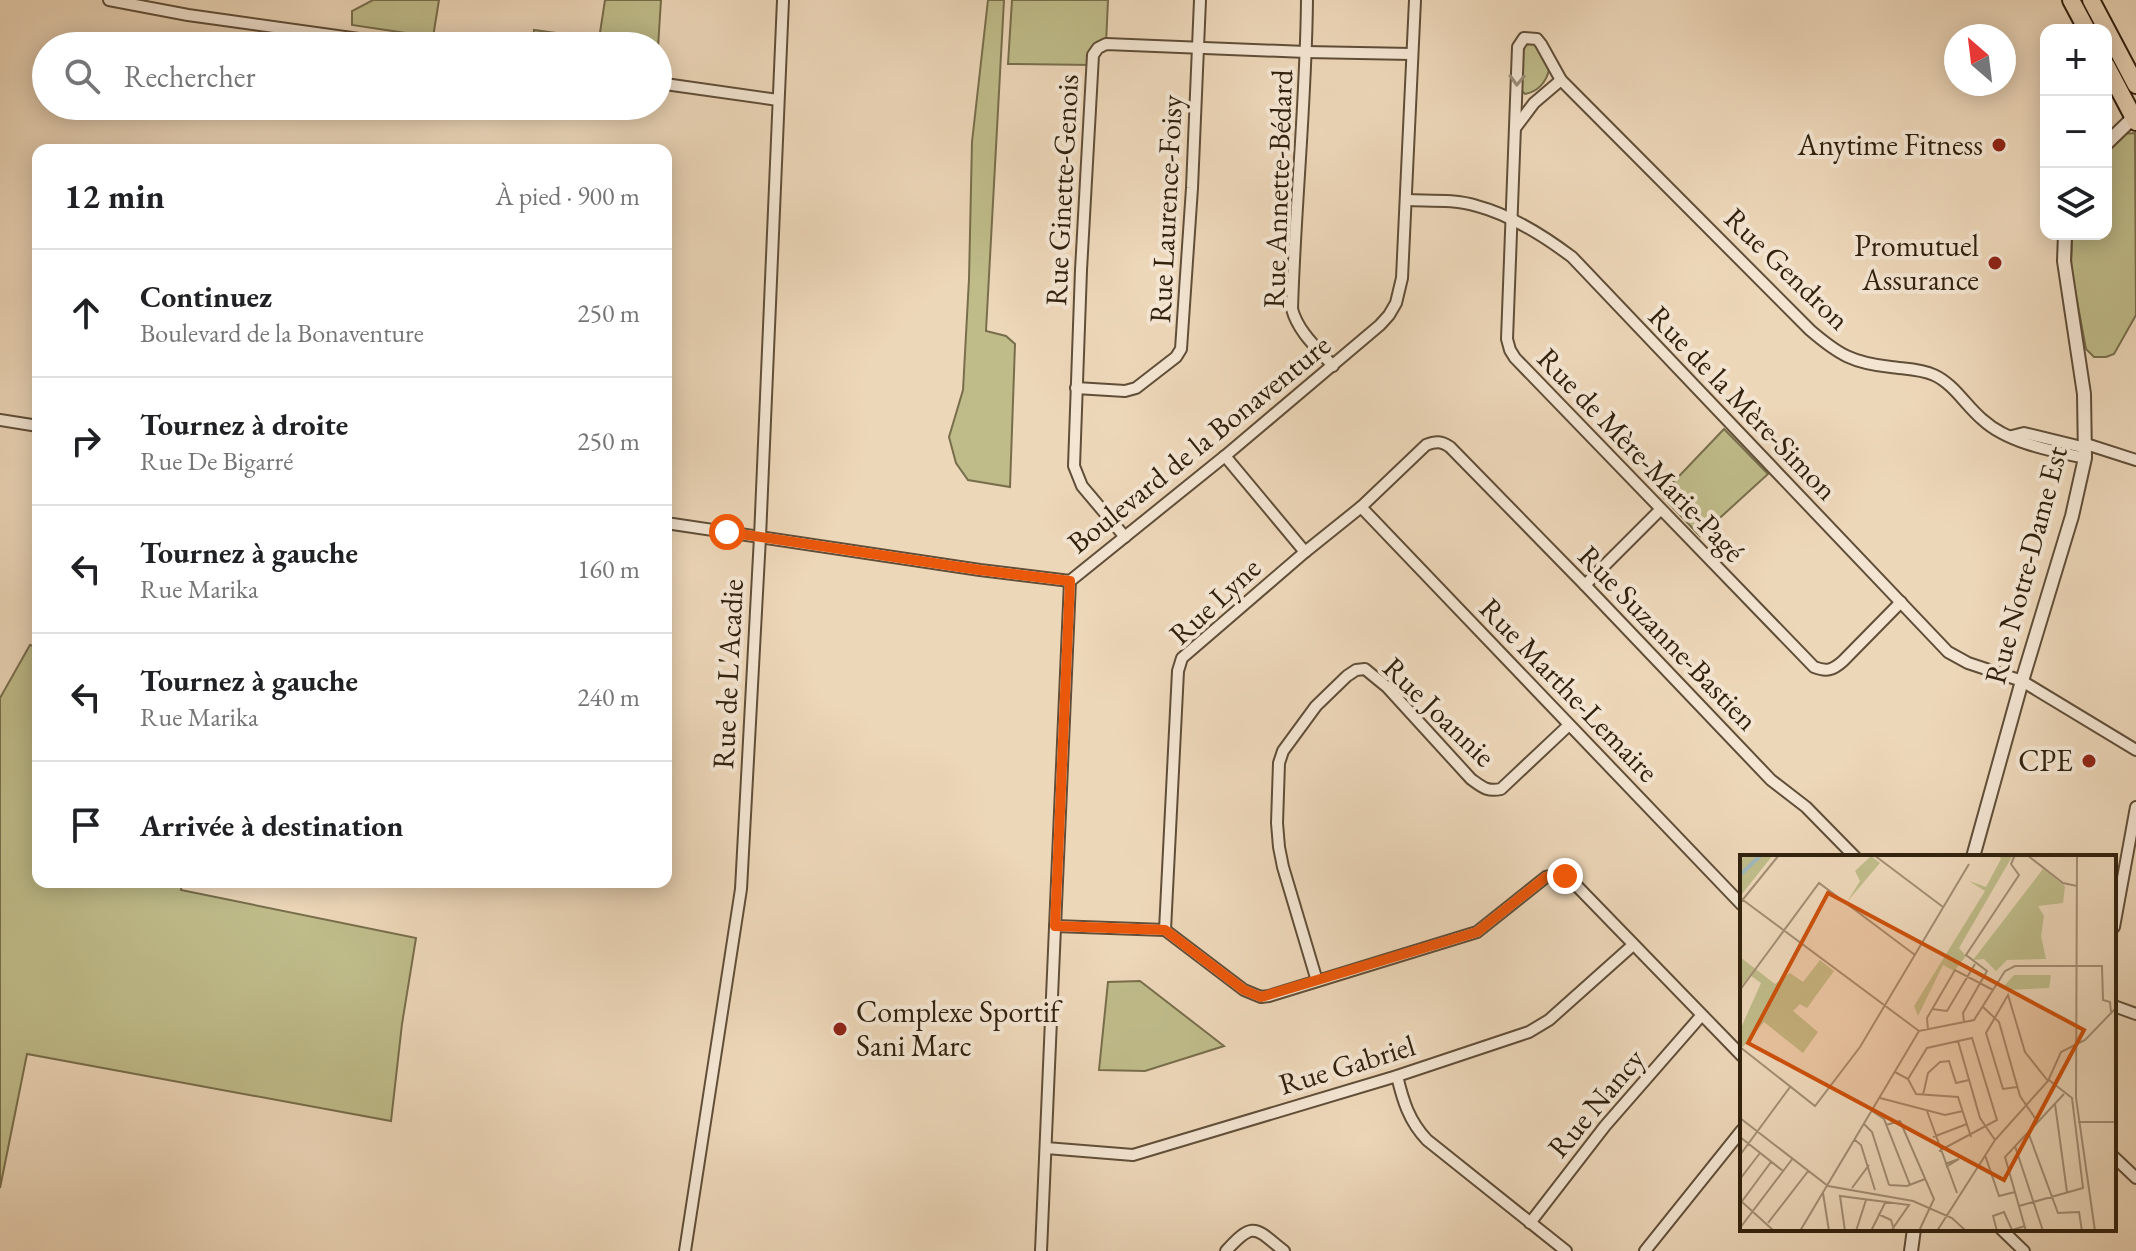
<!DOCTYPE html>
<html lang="fr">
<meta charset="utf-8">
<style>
body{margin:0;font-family:"EB Garamond",serif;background:#f6f6f6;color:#202124}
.controls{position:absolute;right:24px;top:24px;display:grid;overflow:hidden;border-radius:16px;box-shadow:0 4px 20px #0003}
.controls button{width:72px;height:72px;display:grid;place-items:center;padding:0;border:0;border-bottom:2px solid #e0e0e0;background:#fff;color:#202124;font:40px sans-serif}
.compass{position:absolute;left:1944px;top:24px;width:72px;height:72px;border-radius:50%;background:#fff;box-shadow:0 4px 20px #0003;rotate:332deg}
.stop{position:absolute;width:24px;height:24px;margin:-18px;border:6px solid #ea580c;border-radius:50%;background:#fff}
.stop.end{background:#ea580c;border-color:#fff;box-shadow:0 2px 8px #0008}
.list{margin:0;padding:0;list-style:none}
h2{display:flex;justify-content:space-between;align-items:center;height:104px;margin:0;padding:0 32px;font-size:34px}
h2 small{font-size:26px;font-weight:400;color:#757577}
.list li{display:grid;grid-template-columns:52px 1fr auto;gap:24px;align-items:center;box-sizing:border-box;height:128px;padding:0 32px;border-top:2px solid #e0e0e0}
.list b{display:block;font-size:30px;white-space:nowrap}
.list p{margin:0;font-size:26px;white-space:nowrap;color:#757577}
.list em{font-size:26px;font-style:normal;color:#757577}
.icon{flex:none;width:44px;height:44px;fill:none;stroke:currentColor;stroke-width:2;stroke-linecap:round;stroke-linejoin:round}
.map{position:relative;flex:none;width:2136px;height:1251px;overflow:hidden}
.search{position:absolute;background:#fff;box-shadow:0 4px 20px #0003;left:32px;top:32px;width:640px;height:88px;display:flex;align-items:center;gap:20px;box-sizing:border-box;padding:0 28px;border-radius:44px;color:#757577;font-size:30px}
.panel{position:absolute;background:#fff;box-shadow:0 4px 20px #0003;left:32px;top:144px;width:640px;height:744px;border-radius:16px}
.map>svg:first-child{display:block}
</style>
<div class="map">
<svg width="2136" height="1251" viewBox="0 0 2136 1251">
<rect width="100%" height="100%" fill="#edd7b9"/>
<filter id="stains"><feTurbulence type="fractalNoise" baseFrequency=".0025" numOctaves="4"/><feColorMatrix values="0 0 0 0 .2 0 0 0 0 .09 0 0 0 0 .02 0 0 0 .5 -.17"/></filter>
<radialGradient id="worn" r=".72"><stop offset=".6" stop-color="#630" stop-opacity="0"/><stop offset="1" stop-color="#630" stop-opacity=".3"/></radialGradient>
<g fill="#bfbc8a" stroke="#786e4c" stroke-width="2">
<path d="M373,0H439L433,37L352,25V11Z"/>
<path d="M605,0H661L658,47L533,46L534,30L599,39Z"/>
<path d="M988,0H1004L986,331L1006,336L1015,344L1010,487L968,480L956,463L949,437L963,390L969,279L972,142Z"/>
<path d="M1012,0H1108L1106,44L1092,65L1008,64Z"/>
<path d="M1527,42L1536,44L1546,61L1549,70C1546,83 1537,92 1525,94L1519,88L1520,51Z"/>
<path d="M2135,133L2136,315L2114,354L2106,357H2094L2086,349L2071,269L2072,234H2106V150L2121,134Z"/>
<path d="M1724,429L1768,474L1700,536L1661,495Z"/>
<path d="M30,645L38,647V882H182L181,890L416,938L402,1024L391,1121L27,1054L0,1188V698Z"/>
<path d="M1140,981L1224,1046L1145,1071L1099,1070L1108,982Z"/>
</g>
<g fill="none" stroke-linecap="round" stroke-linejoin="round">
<defs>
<g id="minor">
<path d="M109,0L188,15L409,46"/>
<path d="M1307,0C1306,103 1295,206 1292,309C1298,332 1318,349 1333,366"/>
<path d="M658,83L778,100"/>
<path d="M1516,127L1534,103L1561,80"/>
<path d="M1407,200C1429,201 1455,199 1477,206C1511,215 1544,236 1572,257L1948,652L1968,663L2022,681L2136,750"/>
<path d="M1076,388L1125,391L1136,388L1176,357L1181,349L1192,188L1200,0"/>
<path d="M0,420L38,426"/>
<path d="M2012,436L2024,433L2086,448"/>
<path d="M2086,444L2136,460"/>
<path d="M1225,456L1305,552"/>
<path d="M1361,507L1742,905"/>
<path d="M666,523L980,570L1070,581L1225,456L1380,325L1389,315L1396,303L1402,278L1415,0"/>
<path d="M1125,537L1082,486L1074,466L1081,270L1093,55L1098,48L1106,44L1306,52L1412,54"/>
<path d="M1585,585L1660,510"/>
<path d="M1901,602L1843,661C1833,670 1827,672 1814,667L1515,358L1510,350L1507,339L1518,47L1524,38L1537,39L1541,44L1561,80L1810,330C1839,355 1853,363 1891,367C1905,369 1921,369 1934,375C1954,384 1966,406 1983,420C2008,443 2053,451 2085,458"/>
<path d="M1055,926L1165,930L1244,990L1261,997L1269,996L1477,932L1546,877C1558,873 1564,876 1574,883L1742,1056"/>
<path d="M2114,927L2136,807"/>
<path d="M1165,930L1178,671L1182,658L1305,552L1361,507L1426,445C1436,441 1441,441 1450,447L1585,585L1771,780L1806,807L1855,857"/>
<path d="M1317,981L1283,867L1279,847L1277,823L1279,763L1283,751L1316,706L1347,676L1356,670L1365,669L1387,687L1471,779C1482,787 1487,792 1501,789L1569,725"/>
<path d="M2114,1006L2136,1014"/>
<path d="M1397,1076C1403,1101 1409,1121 1427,1140L1566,1251"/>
<path d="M1046,1148L1133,1155L1397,1076L1529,1032L1549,1020L1633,945"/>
<path d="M2114,1157L2136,1178"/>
<path d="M1530,1223L1605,1126L1701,1016"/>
<path d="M2001,1229L2024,1251"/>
<path d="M685,1251L741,889L760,537L783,0"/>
<path d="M1041,1251L1070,581"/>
<path d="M1226,1251C1254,1220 1255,1228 1284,1251"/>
<path d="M1645,1251L1742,1130"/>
</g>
<g id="tertiary">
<path d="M2106,144L2136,115"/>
<path d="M1973,857L2022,681L2072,516L2085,458L2084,394L2064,261L2065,234"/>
<path d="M1911,1251L1914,1229"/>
</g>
<g id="primary">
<path d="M2071,0L2087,30"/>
<path d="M2091,0L2136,85"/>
<path d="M2106,65L2136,122"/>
</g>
</defs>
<use href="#minor" stroke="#604e38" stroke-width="14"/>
<use href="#tertiary" stroke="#604e38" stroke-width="16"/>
<use href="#primary" stroke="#31210d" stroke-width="20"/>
<use href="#minor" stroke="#f3e5d2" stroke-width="10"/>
<use href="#tertiary" stroke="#f3e5d2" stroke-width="12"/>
<use href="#primary" stroke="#edd7b9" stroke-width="16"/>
</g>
<defs><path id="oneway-chevron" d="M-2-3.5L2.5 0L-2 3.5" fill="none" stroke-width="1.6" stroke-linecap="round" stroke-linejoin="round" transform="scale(2)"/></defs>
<use stroke="#9c8d79" href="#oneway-chevron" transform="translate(1517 80) rotate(92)"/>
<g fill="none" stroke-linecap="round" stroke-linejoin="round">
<path stroke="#ea580c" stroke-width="10" d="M727,532L980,570L1070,581L1055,926L1165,930L1244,990L1261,997L1477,932L1546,877L1556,874L1565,876"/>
</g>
<g fill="#8f2418" stroke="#f3e5d2" stroke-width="3">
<circle cx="1999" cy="145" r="8"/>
<circle cx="1995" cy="263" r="8"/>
<circle cx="2089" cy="761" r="8"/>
<circle cx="840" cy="1029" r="8"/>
</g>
<g text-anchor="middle" stroke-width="8" stroke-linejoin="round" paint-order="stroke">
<g font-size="30" fill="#31210d" stroke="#f3e5d2" text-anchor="end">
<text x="1983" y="155">Anytime Fitness</text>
<text x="1979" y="256">Promutuel<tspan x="1979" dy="34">Assurance</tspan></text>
<text x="2073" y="771">CPE</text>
<text x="856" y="1022" text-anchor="start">Complexe Sportif<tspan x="856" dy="34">Sani Marc</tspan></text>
</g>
<g font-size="30" fill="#31210d" stroke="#f3e5d2">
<text transform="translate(1278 189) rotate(-88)" y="10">Rue Annette-Bédard</text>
<text transform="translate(1062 190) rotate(-87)" y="10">Rue Ginette-Genois</text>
<text transform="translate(1166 209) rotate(-87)" y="10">Rue Laurence-Foisy</text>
<text transform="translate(1787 269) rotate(44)" y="10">Rue Gendron</text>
<text transform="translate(1743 403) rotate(46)" y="10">Rue de la Mère-Simon</text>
<text transform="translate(1199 444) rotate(-39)" y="10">Boulevard de la Bonaventure</text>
<text transform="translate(1641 455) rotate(46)" y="10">Rue de Mère-Marie-Pagé</text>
<text transform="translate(2026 565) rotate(-75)" y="10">Rue Notre-Dame Est</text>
<text transform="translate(1215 601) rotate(-43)" y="10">Rue Lyne</text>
<text transform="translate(1668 638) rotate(46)" y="10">Rue Suzanne-Bastien</text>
<text transform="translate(728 674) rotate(-87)" y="10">Rue de L'Acadie</text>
<text transform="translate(1569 690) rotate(46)" y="10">Rue Marthe-Lemaire</text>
<text transform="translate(1439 712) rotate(44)" y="10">Rue Joannie</text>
<text transform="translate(1347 1065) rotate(-17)" y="10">Rue Gabriel</text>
<text transform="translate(1596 1103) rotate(-50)" y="10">Rue Nancy</text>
</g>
</g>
<g transform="translate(1740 855)">
<rect width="376" height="376" fill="#edd7b9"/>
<path d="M3,0H33L2,39L0,21L8,13L0,16ZM258,0H273L219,93L226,101L214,116L203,110L178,161L174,151L245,36L229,26L246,32L261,4ZM131,1L140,8L107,47L120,26L115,16ZM303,14L325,31L323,48L298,51L304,61L301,81L306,104L267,105L256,116L244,104L233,105ZM0,102L35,129L50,118L63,127L80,105L94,116L67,153L60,149L53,156L78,177L63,198L24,167L3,192L0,189V175L21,128L10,120L0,133ZM274,120H311L309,133L269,135L264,131Z" fill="#bfbc8a"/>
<path fill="none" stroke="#a0b6bb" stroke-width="4" d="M0,20L21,0"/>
<path fill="none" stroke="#a28e74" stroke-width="2" d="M134,0L203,52M287,0L323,28L337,31M337,0L336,243L355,376M3,45L179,176L234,165L265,116L275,111H362L363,145L370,147L371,157M0,48L39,0M0,135L79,28L175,100M243,152L259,167L280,241L297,266M192,154L207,156L235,109M224,167L223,158L247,116L226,100L279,20L271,9L275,0M188,175L187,163L215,115L253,135M218,186L240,263L255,285M0,192L75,251L120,192L229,9M155,217L168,224L176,239L218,242L231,282M168,224L187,193L232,183L257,265L199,296M277,232L263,234L246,178L268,140L285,197L308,226M183,240L188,218L200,207L209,206L216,228L229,225M140,243L205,260L223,256M315,249L327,337M132,256L144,264L170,330M187,256L217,338M0,263L88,331L173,346L212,363L226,376M338,267H376M124,269L132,277L149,330M146,270L160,266L194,344L179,376M288,277L318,358L339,357L342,376M0,282L43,316M193,282L227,269M115,285L121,290L135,335M275,291L303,376M0,300L50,232M245,300L259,341L275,337M205,309L219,304L206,312M0,324L20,298M149,330L167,331L185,324M112,333L129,310M83,338L89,376M1,346L34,376M0,349L31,307M279,351L343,333L332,243L309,225M138,359L151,365L154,375M28,368L69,315M0,373L53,303M60,376L179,176M105,376L100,341L169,350L151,376M116,376L126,345M131,376L146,346M197,376L255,285L308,226L321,197L345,185L376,153M257,376L253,361L264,357L272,375L285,371M286,376L265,302L324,239"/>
<path fill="#cd510c" fill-opacity="0.15" stroke="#cd510c" stroke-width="4" d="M88,38L344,175L264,325L8,188Z"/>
<rect width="376" height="376" fill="none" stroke="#31210d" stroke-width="4"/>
</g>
<rect width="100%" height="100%" filter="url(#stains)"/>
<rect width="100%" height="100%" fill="url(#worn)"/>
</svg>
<div class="controls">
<button>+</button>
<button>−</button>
<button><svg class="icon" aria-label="layers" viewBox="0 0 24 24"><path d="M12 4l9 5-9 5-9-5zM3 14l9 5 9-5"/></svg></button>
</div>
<svg class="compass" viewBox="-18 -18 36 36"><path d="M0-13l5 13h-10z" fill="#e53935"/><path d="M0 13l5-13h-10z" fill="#757577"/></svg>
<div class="stop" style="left:727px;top:532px"></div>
<div class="stop end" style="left:1565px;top:876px"></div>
<div class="search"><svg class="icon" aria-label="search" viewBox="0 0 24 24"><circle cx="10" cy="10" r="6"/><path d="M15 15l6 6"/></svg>Rechercher</div>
<section class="panel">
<h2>12 min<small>À pied · 900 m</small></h2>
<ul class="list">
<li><svg class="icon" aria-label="ahead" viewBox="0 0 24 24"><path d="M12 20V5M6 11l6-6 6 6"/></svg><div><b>Continuez</b><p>Boulevard de la Bonaventure</p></div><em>250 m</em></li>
<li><svg class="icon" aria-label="right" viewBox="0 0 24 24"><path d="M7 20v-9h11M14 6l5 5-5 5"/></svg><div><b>Tournez à droite</b><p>Rue De Bigarré</p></div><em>250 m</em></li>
<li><svg class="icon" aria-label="left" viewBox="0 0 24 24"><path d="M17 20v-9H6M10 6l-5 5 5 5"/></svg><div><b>Tournez à gauche</b><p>Rue Marika</p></div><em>160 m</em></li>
<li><svg class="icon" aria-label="left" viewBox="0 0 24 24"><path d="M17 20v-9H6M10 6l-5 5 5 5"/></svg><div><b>Tournez à gauche</b><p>Rue Marika</p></div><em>240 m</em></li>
<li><svg class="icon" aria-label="arrive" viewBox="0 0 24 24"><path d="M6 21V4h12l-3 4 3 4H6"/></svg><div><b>Arrivée à destination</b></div></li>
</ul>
</section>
</div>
